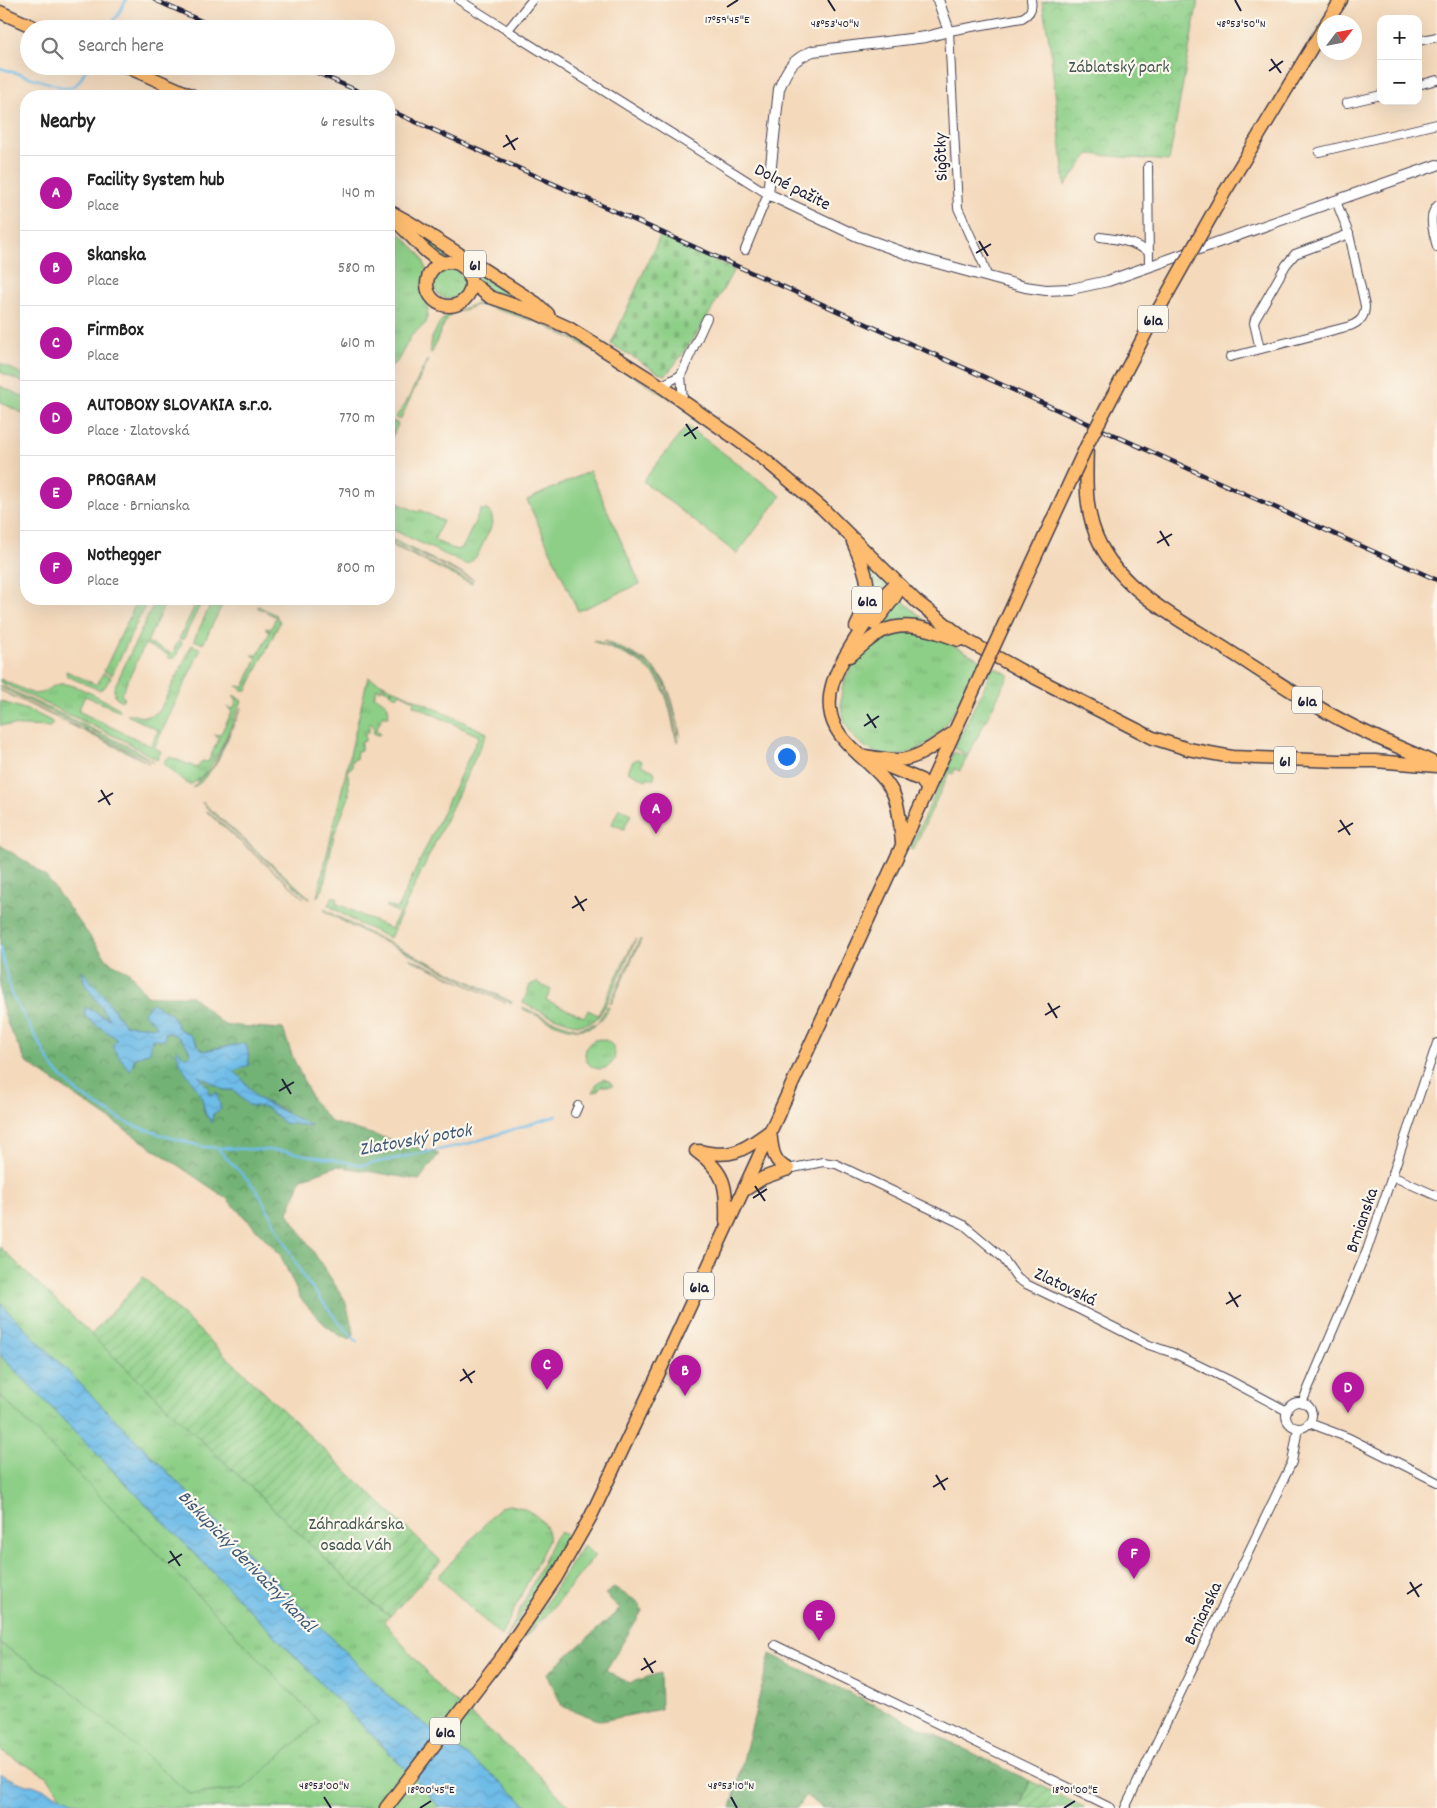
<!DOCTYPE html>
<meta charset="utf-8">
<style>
body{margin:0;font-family:Dekko,sans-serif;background:#f2f2f2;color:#222}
.controls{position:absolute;right:15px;top:15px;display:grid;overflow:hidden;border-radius:10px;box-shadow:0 5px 20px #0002}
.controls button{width:45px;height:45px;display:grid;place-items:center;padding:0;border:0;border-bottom:1px solid #e0e0e0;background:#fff;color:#222;font:25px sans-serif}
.compass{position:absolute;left:1317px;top:15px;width:45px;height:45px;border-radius:50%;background:#fff;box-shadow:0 5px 20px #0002;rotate:58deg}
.you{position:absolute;left:786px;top:756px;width:18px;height:18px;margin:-12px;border:4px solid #fff;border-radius:50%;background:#1a73e8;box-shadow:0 0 0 8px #1a73e833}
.badge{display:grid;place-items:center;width:32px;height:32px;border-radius:50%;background:#b5179e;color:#fff;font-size:16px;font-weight:700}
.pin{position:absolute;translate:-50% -41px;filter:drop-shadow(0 1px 2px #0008)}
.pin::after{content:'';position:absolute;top:26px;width:18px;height:15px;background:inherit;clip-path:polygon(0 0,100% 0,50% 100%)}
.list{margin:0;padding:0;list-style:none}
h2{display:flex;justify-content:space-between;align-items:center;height:65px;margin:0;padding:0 20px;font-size:21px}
h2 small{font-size:16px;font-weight:400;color:#767676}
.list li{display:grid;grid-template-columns:32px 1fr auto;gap:15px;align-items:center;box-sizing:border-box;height:75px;padding:0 20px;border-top:1px solid #e0e0e0}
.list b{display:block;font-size:19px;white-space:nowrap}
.list p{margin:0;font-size:16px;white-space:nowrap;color:#767676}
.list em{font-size:16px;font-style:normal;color:#767676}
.icon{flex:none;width:28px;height:28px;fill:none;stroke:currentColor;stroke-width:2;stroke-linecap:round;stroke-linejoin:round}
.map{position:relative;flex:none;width:1437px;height:1808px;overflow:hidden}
.search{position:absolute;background:#fff;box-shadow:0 5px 20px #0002;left:20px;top:20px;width:375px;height:55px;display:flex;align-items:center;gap:12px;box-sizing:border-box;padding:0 18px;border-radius:28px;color:#767676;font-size:19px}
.panel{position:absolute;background:#fff;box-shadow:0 5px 20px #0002;left:20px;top:90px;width:375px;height:515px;border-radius:20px}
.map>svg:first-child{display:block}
</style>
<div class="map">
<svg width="1437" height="1808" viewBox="0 0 1437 1808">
<defs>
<pattern id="grass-tufts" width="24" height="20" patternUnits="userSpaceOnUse" patternTransform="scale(1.25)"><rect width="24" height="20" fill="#8dcf87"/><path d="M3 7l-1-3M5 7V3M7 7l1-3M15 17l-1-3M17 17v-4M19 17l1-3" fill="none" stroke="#79b175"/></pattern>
<pattern id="forest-crowns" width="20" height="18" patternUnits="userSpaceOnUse" patternTransform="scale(1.25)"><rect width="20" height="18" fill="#72b274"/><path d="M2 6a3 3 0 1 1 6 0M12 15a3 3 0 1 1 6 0" fill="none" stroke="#5d9060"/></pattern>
<pattern id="cemetery-stones" width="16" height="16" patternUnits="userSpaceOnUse" patternTransform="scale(1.25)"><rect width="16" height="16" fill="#8dcf87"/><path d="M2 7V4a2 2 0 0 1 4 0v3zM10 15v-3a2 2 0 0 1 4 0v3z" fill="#79b175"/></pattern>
<pattern id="park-crowns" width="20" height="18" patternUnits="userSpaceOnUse" patternTransform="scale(1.25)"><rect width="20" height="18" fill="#8dcf87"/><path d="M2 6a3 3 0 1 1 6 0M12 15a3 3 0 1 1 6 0" fill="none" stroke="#79b175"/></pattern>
<pattern id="garden-furrows" width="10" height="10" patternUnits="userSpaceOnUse" patternTransform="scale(1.25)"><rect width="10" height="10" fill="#8dcf87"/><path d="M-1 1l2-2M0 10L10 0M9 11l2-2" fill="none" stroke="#79b175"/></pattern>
<pattern id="water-waves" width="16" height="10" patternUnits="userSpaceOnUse" patternTransform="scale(1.25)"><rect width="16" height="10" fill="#6ebce8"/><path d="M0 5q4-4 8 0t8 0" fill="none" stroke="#5fa1c8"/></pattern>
</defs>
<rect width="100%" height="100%" fill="#fbf7ec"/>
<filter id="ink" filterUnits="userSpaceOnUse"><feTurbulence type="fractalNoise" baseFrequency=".02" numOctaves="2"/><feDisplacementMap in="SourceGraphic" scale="10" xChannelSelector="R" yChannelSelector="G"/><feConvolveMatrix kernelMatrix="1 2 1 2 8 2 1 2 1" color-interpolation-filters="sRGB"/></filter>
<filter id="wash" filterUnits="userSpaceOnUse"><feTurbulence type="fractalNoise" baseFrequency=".0096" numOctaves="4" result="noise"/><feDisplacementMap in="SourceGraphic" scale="20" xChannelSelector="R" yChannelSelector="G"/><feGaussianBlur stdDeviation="1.12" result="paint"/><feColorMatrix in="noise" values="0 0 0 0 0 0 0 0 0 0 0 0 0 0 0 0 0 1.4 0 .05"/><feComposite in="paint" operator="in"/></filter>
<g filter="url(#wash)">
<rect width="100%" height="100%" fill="#f4d9bb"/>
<g fill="url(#grass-tufts)" stroke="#587861">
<path d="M389,222L420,254L424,262L426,271L424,287L429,303L426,323L411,336L397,362L389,367Z"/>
<path d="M414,229L531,305C513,299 488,296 475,281C469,275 471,268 462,262C455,259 449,260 443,258C429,254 422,240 414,229Z"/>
<circle cx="449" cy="284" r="15"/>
<path d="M476,304C505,305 545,324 571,338L573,339L575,337L674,401L577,341L537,322L485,306L477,305L452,314L447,319L441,330L432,353L430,352L432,338L440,322L448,314Z"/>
<path d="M427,360L428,361L400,420L395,418L406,403Z"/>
<path d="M0,363L26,376V384L0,372Z"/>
<path d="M0,386L26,398V415L0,402Z"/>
<path d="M393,421L398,424L389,444V429Z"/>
<path d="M389,497L398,501V503L418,512L420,510L443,521L434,540L456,550L463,547L481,509L484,511L485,509L491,513L493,523L477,556L468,564H465L389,528Z"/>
<path d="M389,538L471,578L474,580L389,540Z"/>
<path d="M389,543L472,582V584L389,544Z"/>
<path d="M868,565L887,584L867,614Z"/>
<path d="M900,598L927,622V623L903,620L879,627Z"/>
<path d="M138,599H148L112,675L104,671Z"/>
<path d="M156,599H167L147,642L172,654L178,641L182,643L175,658H168L169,655L145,644L121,695L125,698L121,701L115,696L114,688Z"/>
<path d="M198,599H201L202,601L183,640L179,639Z"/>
<path d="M213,599H225L203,644L194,640Z"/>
<path d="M258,606L276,615L280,622L247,690H242L237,686L244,687L257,658L252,655H258L270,632L265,628L271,629L276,617L257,607Z"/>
<path d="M902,630L936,636L1009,675L960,771L955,769L953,774L949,773L913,850L910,848L954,752L965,756L966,754L954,748L990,675L976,668C963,692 951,724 929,742C876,785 811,718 856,661C861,654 869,644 877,639C884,635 894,633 902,630Z"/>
<path d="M594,640C612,648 634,655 649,667C670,684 672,718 678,742H677C671,719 669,687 649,670C636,657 610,649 593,641Z"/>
<path d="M603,640C641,658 663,662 674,708C676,718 680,728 680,738C671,705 671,674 636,657C626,652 608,646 603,640Z"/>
<path d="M192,645L201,649L154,748L161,751L157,760L125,741L0,682V679L34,694C44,693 51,686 60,684C74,682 105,701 119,708L120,711L85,696L78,711L151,746L158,730L127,715L131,714C142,718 151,718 160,710Z"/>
<path d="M66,671L97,685L103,673L111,677L105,687L99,690L67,676Z"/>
<path d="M368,677L487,733L390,938L359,924L328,905L333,896L338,898L336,903L391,929L399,913L386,907L387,905L397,909L479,736L413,705L414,700L400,693L397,697L391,694L392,689L390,692L383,689L385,686L383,685L381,690L377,688L374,696C384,701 391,704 388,717L383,715L376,730L380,733L379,735L374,734L373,724H369V732L365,733V741L361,742V750L357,751L356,759L352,760V768L348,769L349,797L334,835L323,889L317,897Z"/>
<path d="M0,685L134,749L154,762L0,687Z"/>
<path d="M0,690L130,752L149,763Z"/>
<path d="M234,695L242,701C231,724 214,776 189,785L163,764L166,759L170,757L197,768L202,761L208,762L219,738L214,734L220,735L232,712L227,707L233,709L237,699L233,697Z"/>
<path d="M0,701L33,712L51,721L53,724L49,727L0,725Z"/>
<path d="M242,707L216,764L201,782L192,788L214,765Z"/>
<path d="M638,759L642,761L641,765L654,771L655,774L653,780L648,777L646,780L628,771L633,761Z"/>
<path d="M202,802L311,899H309L203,804Z"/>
<path d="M619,808L631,814L624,829L612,824Z"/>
<path d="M206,810L302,896L304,898L208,813Z"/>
<path d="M324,909L360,929L512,1002L511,1003L351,926L325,911Z"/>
<path d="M636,939C630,952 604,1014 595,1020C591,1023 582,1025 577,1025L548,1015L523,1003L530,985L536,982L551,990L546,1000L584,1017L588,1010L598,1015L634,941Z"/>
<path d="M640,939L641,940L611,1004L610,1003Z"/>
<path d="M410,958L506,1003L410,959Z"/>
<path d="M608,1006L609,1007C590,1048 553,1022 523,1009L522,1007L548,1019L578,1029L597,1023Z"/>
<circle cx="600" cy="1054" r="15"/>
<path d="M603,1079L609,1081L613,1086H601L597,1091L593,1092L597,1083Z"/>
<path d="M0,1247L371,1602L390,1616L384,1622L441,1690L526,1762L571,1808H530L496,1778L394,1701L0,1303Z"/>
<path d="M0,1355L417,1781L440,1808H90L62,1798L47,1776L0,1751Z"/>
<path d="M509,1505C526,1506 551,1521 548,1541L501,1636L438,1577L500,1507Z"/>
<path d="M559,1533H563L569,1538L548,1575L506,1639L554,1539Z"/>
<path d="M583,1545L594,1555V1557L553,1608L522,1641Z"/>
</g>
<g fill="url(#forest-crowns)" stroke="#4a6a58" fill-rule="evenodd">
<path d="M0,845L28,863L46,877L109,962L128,971L147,996H192L224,1025L283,1029L293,1058L313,1101L331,1122L439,1154L419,1180L337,1166L301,1179L288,1213L345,1300L354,1333L352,1337L349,1339L339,1335L324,1324L300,1298L280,1254L226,1198L26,1062L7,1023L0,997ZM81,971L103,995L125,1025L159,1027L172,1015L178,1028L190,1035L203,1051L221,1047L245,1044L233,1070L243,1080L257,1098L287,1112L284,1123L267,1108L248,1105L234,1090H224L196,1074L209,1095L217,1093L212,1122L205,1115L202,1097L193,1081L185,1072L180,1053L185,1058L191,1055C173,1012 142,1041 130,1070L118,1039L85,1017V1008L110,1020L85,984Z"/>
<path d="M614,1588L637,1601L642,1611L606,1670L629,1683L660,1673L661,1709L601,1721L562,1706L547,1674L620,1609L605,1594Z"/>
<path d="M770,1654L1030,1781L1019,1808H823L805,1795L797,1808H731Z"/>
</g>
<path fill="url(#cemetery-stones)" stroke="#587861" d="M660,236L734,269C715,306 693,343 666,375L659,373L611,344Z"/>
<path fill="url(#park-crowns)" stroke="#587861" d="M1051,0H1198L1169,161L1089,154L1065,186L1050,45L1042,2Z"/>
<g fill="url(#garden-furrows)" stroke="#587861">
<path d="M143,1277L441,1561L390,1616L371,1602L91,1335Z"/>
<path d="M1030,1781L1086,1808H1019Z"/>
</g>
<g fill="#8dcf87" stroke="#587861">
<path d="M687,426L781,496L737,554L643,481Z"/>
<path d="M590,471L640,584L578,611L527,500Z"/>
<path d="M0,1395L183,1580L319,1722L243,1789L190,1794L70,1690L0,1643Z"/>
</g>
<g fill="url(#water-waves)" stroke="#486f92">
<path d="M81,970L103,995L125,1025L158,1027L143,1013L152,1003L172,1015L178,1028L190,1035L203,1051L245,1043L248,1051L249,1065L234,1071L243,1080L257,1098L312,1126L284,1123L267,1108L248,1105L234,1090H224L198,1075L208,1088L209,1095L217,1093L221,1109L213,1114L212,1123C201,1111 206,1106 200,1094C192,1078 178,1067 176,1048L185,1058L191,1054C186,1042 178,1034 165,1032V1040L152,1039L150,1052L135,1058L130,1071L112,1047L117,1039L85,1017V1007L109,1019L85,984Z"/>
<path d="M0,1303L394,1701L496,1778L530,1808H440L417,1781L0,1355Z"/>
<path d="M0,1774L26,1785H33L90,1808H0Z"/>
</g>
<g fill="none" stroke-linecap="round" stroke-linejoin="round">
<g stroke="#6ebce8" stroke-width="2.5">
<path d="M107,29L118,15L126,0"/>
<path d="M0,68L65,88C79,88 82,77 87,66"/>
<path d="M0,947L11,994L54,1069L79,1094L127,1123L168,1137L204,1147L284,1151L363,1165L467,1144L556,1116"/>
<path d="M217,1148L257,1190L304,1278L337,1320L357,1342"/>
</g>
</g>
</g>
<g filter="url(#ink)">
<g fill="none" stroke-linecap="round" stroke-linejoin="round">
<defs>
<g id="minor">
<path d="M459,0L768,194L745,250"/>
<path d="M507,31L532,0"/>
<path d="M1418,41L1437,37"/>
<path d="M1418,85L1437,80"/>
<path d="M1347,103L1381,95"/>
<path d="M1319,152L1437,124"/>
<path d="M1148,166L1149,266"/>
<path d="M1437,206C1427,216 1434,234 1437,247"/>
<path d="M1100,237C1118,239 1133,242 1149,252"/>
<path d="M987,276L983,263L958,208L949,31L1022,18C1030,14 1033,9 1031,0"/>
<path d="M1260,349L1254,323L1255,319L1286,265L1295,254L1349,234"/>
<path d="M1230,357L1350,326C1360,322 1365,317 1365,306L1349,234L1336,201"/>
<path d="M661,386L681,375"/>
<path d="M683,401L681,375L707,318"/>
<path d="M575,1113L578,1106"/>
<path d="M788,1169L823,1162L836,1164L964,1225L1002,1257L1018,1279L1026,1284L1080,1310L1149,1345L1173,1353L1229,1380L1287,1411"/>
<path d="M1392,1176L1437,1196"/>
<circle cx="1299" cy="1415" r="13"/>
<path d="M1302,1403L1367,1250L1437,1043"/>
<path d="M1309,1423L1349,1438L1437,1482"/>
<path d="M775,1645L1111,1808"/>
<path d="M1125,1808L1292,1462L1298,1428"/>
</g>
<path id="tertiary" d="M938,0L949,31L926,37L813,51C792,59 787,69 779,89L768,194L857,236L919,258L1025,287L1046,290L1071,289L1108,281L1437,165"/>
<g id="primary">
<path d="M0,12L38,29"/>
<path d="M1327,22L1341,0"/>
<path d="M125,66L193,96"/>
<path d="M1223,195L1324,27"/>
<path d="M389,211L409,222L536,303L548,314"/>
<path d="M394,220C411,234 423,253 443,263"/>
<circle cx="449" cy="284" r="22"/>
<path d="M471,282L490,297L534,312L569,328L661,386L728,433L765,460L822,508L916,601L966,640L1020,670L1153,738L1188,749L1232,757L1339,761H1375L1437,766"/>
<path d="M1087,446C1086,481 1084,514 1101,546C1126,593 1177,618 1221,646C1261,671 1301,699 1343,721C1372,737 1403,748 1432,762"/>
<path d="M853,542C868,578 875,590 856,627"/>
<path d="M901,586L892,587L886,593C870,618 842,655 833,682C815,741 873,754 893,793C900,808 900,826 902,842"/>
<path d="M874,624L894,598L901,586"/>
<path d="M850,656C860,648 870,638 881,632C907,619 933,631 959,640"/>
<path d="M859,755C871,757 885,760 898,760C919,759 936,744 953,733"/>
<path d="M877,762L921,780L928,789"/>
<path d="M770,1131C772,1147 772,1162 788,1169"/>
<path d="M696,1151C725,1172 727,1185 726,1221"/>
<path d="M700,1151C734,1159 743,1150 770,1131"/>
<path d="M743,1191L763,1178L788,1169"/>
<path d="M386,1808L504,1654L555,1579L591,1516L672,1345L982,672"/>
</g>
</defs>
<use href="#minor" stroke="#423d4e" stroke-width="10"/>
<use href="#tertiary" stroke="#423d4e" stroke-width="12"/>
<use href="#primary" stroke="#423d4e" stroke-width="15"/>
<use href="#minor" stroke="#fff" stroke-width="8"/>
<use href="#tertiary" stroke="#fff" stroke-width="10"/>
<use href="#primary" stroke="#fdbc70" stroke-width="12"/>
<defs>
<g id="rail">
<path d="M155,0L219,29"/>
<path d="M302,66L369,96"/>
<path d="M389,110L1437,580"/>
</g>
</defs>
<use href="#rail" stroke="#22223b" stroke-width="4.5"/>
<use href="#rail" stroke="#fbf7ec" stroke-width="2.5" stroke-dasharray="8" stroke-linecap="butt"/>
<defs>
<path id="primary-bridge" d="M982,672L1087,445L1152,321L1223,195"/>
</defs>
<use href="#primary-bridge" stroke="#423d4e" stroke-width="15" stroke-linecap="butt"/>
<use href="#primary-bridge" stroke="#fdbc70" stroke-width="12"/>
</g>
</g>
<path fill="none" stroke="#22223b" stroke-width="2" d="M828,0L835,11M1235,0L1241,11M727,7L738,0M1271,59L1281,73M1269,71L1283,61M506,135L515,150M503,147L518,138M979,241L988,256M976,253L991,244M686,424L696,439M684,436L698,427M1160,531L1169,546M1157,543L1172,534M867,714L876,728M864,726L879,716M101,790L110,805M98,802L113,793M1340,820L1350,835M1338,832L1353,823M575,896L584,911M572,908L587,899M1048,1003L1057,1018M1045,1015L1060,1006M282,1079L291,1094M279,1091L294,1082M755,1186L765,1201M753,1198L767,1189M1229,1292L1238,1307M1226,1304L1241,1295M463,1369L472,1383M460,1381L475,1371M936,1475L945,1490M933,1487L948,1478M170,1551L180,1566M168,1563L182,1554M1410,1582L1419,1597M1407,1594L1422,1584M644,1658L653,1673M641,1670L656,1661M324,1797L331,1808M731,1797L737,1808M420,1808L431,1801M1064,1808L1075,1801"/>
<g text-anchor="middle" stroke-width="4.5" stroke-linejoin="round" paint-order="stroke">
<g fill="#fbf7ec" stroke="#636270" stroke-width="1">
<rect x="464" y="250.5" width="22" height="27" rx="4"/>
<rect x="1138" y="305.5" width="30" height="27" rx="4"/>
<rect x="852" y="586.5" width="30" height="27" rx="4"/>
<rect x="1292" y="686.5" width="30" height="27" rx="4"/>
<rect x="1274" y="746.5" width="22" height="27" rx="4"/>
<rect x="684" y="1272.5" width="30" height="27" rx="4"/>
<rect x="430" y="1717.5" width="30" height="27" rx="4"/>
</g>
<g font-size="16" font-weight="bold" fill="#22223b">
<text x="475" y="270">61</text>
<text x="1153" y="325">61a</text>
<text x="867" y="606">61a</text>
<text x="1307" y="706">61a</text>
<text x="1285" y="766">61</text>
<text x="699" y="1292">61a</text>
<text x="445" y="1737">61a</text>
</g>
<g font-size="18" fill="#425652" stroke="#fbf7ec">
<text x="1119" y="72">Záblatský park</text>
<text x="356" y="1529">Záhradkárska<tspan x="356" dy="21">osada Váh</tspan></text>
</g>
<g font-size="18" fill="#22223b" stroke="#fbf7ec">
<text transform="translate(940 157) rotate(-92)" y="6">Sigôtky</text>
<text transform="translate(793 186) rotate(27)" y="6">Dolné pažite</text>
<text transform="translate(1361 1220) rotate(-71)" y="6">Brnianska</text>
<text transform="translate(1066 1286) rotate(26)" y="6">Zlatovská</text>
<text transform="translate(1202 1613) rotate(-65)" y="6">Brnianska</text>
</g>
<g font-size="19" font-style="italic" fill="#3d5878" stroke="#fbf7ec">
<text transform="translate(415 1138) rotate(-10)" y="7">Zlatovský potok</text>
<text transform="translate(248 1560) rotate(46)" y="7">Biskupický derivačný kanál</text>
</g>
</g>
<g font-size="12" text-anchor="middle" fill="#22223b" stroke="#fbf7ec" stroke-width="4.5" stroke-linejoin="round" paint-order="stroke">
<text x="727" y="23">17°59'45"E</text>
<text x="835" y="27">48°53'40"N</text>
<text x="1241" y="27">48°53'50"N</text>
<text x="324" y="1789">48°53'00"N</text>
<text x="731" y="1789">48°53'10"N</text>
<text x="431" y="1793">18°00'45"E</text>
<text x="1075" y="1793">18°01'00"E</text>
</g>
</svg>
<div class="controls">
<button>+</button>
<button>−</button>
</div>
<svg class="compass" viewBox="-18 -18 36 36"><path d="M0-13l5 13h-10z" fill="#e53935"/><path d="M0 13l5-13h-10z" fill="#767676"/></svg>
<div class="you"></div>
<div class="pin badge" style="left:656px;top:834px">A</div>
<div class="pin badge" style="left:685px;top:1396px">B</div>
<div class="pin badge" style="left:547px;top:1390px">C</div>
<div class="pin badge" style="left:1348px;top:1413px">D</div>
<div class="pin badge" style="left:819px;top:1641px">E</div>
<div class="pin badge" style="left:1134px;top:1579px">F</div>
<div class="search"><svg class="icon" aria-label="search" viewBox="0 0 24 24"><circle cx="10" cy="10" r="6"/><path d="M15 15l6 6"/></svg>Search here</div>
<section class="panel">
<h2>Nearby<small>6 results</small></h2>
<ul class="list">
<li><span class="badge">A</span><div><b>Facility System hub</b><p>Place</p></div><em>140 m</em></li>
<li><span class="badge">B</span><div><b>Skanska</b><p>Place</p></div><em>580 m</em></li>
<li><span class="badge">C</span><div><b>FirmBox</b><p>Place</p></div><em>610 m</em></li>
<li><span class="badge">D</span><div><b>AUTOBOXY SLOVAKIA s.r.o.</b><p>Place · Zlatovská</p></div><em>770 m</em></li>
<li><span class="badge">E</span><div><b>PROGRAM</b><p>Place · Brnianska</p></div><em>790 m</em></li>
<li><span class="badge">F</span><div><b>Nothegger</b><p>Place</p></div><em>800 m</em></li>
</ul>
</section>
</div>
